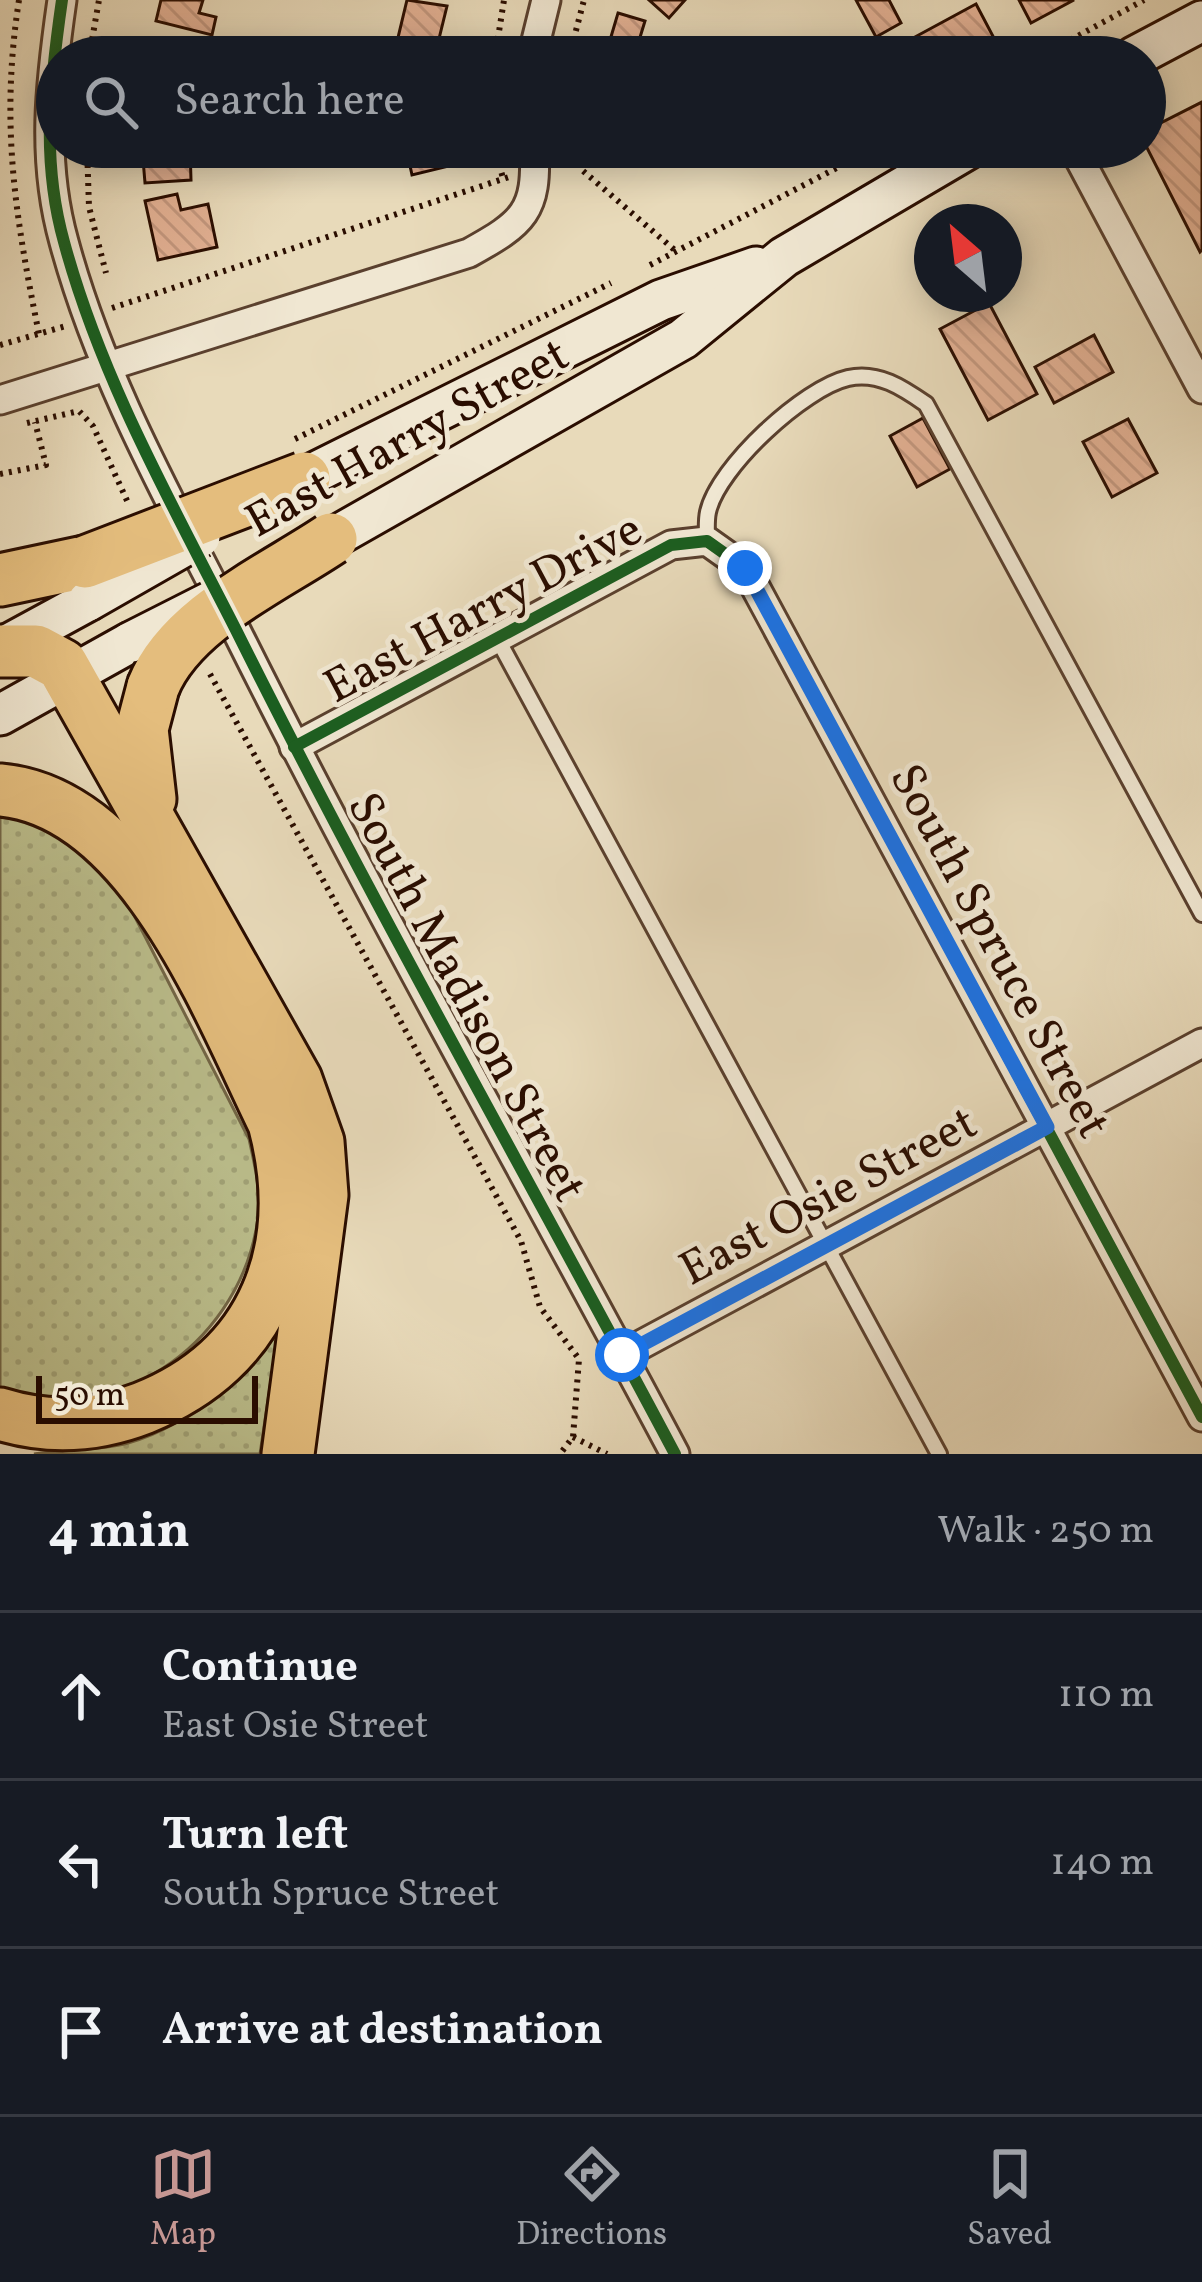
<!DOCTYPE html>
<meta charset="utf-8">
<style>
body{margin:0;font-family:Vollkorn,serif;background:#242831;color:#f1f3f6}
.compass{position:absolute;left:914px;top:204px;width:108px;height:108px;border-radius:50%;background:#171b24;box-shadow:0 6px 30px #0003;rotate:332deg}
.scale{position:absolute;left:36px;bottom:30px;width:222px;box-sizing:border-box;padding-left:12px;border:6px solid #2a0d00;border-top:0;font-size:33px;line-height:42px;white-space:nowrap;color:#2a0d00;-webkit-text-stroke:9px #f0e7d2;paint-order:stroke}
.stop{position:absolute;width:36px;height:36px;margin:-27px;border:9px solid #1a73e8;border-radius:50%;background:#fff}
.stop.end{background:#1a73e8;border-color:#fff;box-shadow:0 3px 12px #0008}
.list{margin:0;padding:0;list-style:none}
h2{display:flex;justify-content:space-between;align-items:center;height:156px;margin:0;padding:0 48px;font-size:51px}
h2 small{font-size:39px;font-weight:400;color:#9ea1a6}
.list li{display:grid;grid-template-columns:78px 1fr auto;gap:36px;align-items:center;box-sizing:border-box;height:168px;padding:0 48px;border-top:3px solid #363941}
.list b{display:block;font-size:45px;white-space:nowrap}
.list p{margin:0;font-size:39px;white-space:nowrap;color:#9ea1a6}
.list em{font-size:39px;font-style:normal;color:#9ea1a6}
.icon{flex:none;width:66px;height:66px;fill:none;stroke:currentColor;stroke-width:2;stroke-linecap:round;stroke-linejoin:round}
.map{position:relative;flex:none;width:1202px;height:1454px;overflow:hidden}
.search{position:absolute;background:#171b24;box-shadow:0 6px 30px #0003;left:36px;right:36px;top:36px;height:132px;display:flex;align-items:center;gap:30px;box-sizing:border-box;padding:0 42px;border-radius:66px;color:#9ea1a6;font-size:45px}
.sheet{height:660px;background:#171b24}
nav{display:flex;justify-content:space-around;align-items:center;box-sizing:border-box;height:168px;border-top:3px solid #363941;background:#171b24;font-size:33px;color:#9ea1a6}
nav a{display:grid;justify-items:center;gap:6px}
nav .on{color:#c59692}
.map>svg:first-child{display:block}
</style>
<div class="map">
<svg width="1202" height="1454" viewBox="0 0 1202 1454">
<defs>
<pattern id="grass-dots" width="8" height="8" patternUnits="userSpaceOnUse" patternTransform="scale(3)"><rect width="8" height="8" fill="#bbbe8c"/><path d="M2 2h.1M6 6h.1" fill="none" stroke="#a1a277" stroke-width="1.8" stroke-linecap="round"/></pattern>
<pattern id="building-back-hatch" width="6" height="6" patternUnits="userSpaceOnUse" patternTransform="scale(3)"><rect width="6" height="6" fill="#e3b194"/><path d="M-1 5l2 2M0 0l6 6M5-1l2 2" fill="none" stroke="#c3977e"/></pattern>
</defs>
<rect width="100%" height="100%" fill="#e8daba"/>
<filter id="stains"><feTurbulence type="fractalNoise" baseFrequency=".00167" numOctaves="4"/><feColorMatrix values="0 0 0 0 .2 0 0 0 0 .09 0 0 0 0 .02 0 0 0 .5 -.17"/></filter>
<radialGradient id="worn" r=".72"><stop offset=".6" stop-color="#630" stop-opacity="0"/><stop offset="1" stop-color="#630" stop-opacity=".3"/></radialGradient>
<g fill="url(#grass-dots)" stroke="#726646" stroke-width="3">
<path d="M0,813C49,827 82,846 117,882L249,1139C256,1170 263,1199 256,1230C234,1346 114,1430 0,1391Z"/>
<path d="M280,1319L260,1454H34C64,1449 97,1451 128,1443C196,1424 241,1373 280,1319Z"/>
</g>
<g fill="url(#building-back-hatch)" stroke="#2a0d00" stroke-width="3">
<path d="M161,0H203L199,13L216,17L212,35L156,21Z"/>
<path d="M407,0L447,6L435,55L396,46Z"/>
<path d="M649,0H685L669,18Z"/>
<path d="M856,0H889L901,23L876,37Z"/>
<path d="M1019,0H1074L1031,23Z"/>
<path d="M976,4L995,40L962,57H878Z"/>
<path d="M618,13L645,21L634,57H605Z"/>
<path d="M147,44L186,48L185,57H146Z"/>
<path d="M1202,102V250L1200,252L1145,144V131Z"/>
<path d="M142,147H190L191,180L145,183Z"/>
<path d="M406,147H440L445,167L412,175Z"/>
<path d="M177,194L181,210L208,204L217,247L158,260L145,201Z"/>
<path d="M989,303L1037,394L988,420L940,329Z"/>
<path d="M1094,335L1113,372L1054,403L1035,367Z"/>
<path d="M923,418L950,469L917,487L890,436Z"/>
<path d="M1128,419L1157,473L1112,497L1083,442Z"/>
</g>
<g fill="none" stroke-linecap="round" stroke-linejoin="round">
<defs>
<g id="service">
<path d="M707,541C707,532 706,521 708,512C718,467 804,388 848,378C878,371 903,388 926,404L1202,914"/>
<path d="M497,638L939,1454"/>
</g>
<g id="minor">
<path d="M62,0C50,83 41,160 64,242C101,379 172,504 236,630C375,909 529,1179 675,1454"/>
<path d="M532,57L546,0"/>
<path d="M1073,147L1202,389"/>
<path d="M0,400L469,253C523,223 538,212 534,147"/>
<path d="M294,747L671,545L707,541L745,568L1202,1417"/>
<path d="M622,1355L1202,1043"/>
</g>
<g id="secondary">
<path d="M1134,57L1202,21"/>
<path d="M304,478L661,300L756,267"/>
<path d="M331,539L683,339L784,257L971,147"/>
<path d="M0,649L88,601"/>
<path d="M0,715L131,642"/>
</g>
<g id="motorway">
<path d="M0,580L85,562"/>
<path d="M0,651H36L62,665L296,1080L318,1142L322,1195L288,1454"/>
<path d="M0,790C141,802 220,1013 274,1123C307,1247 266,1359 143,1408C97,1426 48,1429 0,1414"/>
<path d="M150,799L142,729L153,687"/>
</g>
</defs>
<use href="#service" stroke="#5a402e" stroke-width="20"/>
<use href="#minor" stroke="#5a402e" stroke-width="33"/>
<use href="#secondary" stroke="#2a0d00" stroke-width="45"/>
<use href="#motorway" stroke="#2a0d00" stroke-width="57"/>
<g stroke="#2a0d00" stroke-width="6" stroke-dasharray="3 6" stroke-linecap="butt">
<path d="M19,0C0,122 15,216 39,334"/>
<path d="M89,57L99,0"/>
<path d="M495,57L504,0"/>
<path d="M569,57L584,0"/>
<path d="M1039,57L1144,0"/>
<path d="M87,147L89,207L106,273"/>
<path d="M494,147L503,178"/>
<path d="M571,147L582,170L677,252"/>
<path d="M561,158L592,147"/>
<path d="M650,265L877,147"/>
<path d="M112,308L509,177"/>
<path d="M0,345L66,326"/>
<path d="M27,423L79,411L93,426L129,505"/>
<path d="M295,439L611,283"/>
<path d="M0,474L46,465L35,422"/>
<path d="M210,674L521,1241L540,1307L579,1359L573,1437L560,1454"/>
<path d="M573,1437L607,1454"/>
</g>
<use href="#service" stroke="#f0e7d2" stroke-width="14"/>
<use href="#minor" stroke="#f0e7d2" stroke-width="27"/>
<use href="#secondary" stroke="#f0e7d2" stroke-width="39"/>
<use href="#motorway" stroke="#e4bd7d" stroke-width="51"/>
<defs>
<g id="secondary-bridge">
<path d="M88,601L200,537"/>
<path d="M131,642L212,601"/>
</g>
<g id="motorway-bridge">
<path d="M85,562L304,478"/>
<path d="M153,687C180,619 273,578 331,539"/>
</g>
</defs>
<use href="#secondary-bridge" stroke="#2a0d00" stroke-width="45" stroke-linecap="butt"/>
<use href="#motorway-bridge" stroke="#2a0d00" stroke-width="57" stroke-linecap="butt"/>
<use href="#secondary-bridge" stroke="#f0e7d2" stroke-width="39"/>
<use href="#motorway-bridge" stroke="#e4bd7d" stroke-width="51"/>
<defs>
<g id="cycleway">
<path d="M62,0C50,83 41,160 64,242C101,379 172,504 236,630C375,909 529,1179 675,1454"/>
<path d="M294,747L671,545L707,541L745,568L1202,1417"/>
</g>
</defs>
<use href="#cycleway" stroke="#f0e7d2" stroke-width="20"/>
<use href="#cycleway" stroke="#1b5e20" stroke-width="12"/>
</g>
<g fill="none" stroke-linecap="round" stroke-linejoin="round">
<path stroke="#1a73e8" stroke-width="15" d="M622,1355L1047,1127L745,568"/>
</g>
<g text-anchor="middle" stroke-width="10" stroke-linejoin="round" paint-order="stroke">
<g font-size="48" fill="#2a0d00" stroke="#f0e7d2">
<text transform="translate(406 436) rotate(-29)" y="17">East Harry Street</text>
<text transform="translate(482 606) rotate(-28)" y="17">East Harry Drive</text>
<text transform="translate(1002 950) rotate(62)" y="17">South Spruce Street</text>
<text transform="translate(469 996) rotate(62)" y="17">South Madison Street</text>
<text transform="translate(827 1194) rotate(-28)" y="17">East Osie Street</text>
</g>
</g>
<rect width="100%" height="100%" filter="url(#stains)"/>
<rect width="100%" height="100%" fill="url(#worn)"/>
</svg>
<svg class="compass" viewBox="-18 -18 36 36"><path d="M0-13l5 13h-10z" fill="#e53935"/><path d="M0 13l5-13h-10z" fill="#9ea1a6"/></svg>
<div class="scale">50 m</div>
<div class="stop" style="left:622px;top:1355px"></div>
<div class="stop end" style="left:745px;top:568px"></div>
<div class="search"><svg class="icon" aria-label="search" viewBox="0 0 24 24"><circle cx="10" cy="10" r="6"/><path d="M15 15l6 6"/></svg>Search here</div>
</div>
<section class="sheet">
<h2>4 min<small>Walk · 250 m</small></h2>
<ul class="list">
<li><svg class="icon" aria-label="ahead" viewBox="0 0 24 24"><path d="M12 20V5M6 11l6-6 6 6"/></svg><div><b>Continue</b><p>East Osie Street</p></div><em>110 m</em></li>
<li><svg class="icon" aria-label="left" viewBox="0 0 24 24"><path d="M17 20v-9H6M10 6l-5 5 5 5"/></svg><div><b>Turn left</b><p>South Spruce Street</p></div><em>140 m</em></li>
<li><svg class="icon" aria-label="arrive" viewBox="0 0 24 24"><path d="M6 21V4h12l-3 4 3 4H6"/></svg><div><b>Arrive at destination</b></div></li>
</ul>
</section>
<nav>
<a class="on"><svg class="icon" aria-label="map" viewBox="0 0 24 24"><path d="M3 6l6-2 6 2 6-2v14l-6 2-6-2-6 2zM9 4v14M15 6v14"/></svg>Map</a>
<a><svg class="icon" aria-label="directions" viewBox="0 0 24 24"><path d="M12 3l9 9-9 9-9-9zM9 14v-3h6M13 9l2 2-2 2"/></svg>Directions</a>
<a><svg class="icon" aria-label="saved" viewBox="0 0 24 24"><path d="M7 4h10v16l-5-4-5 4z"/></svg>Saved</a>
</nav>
